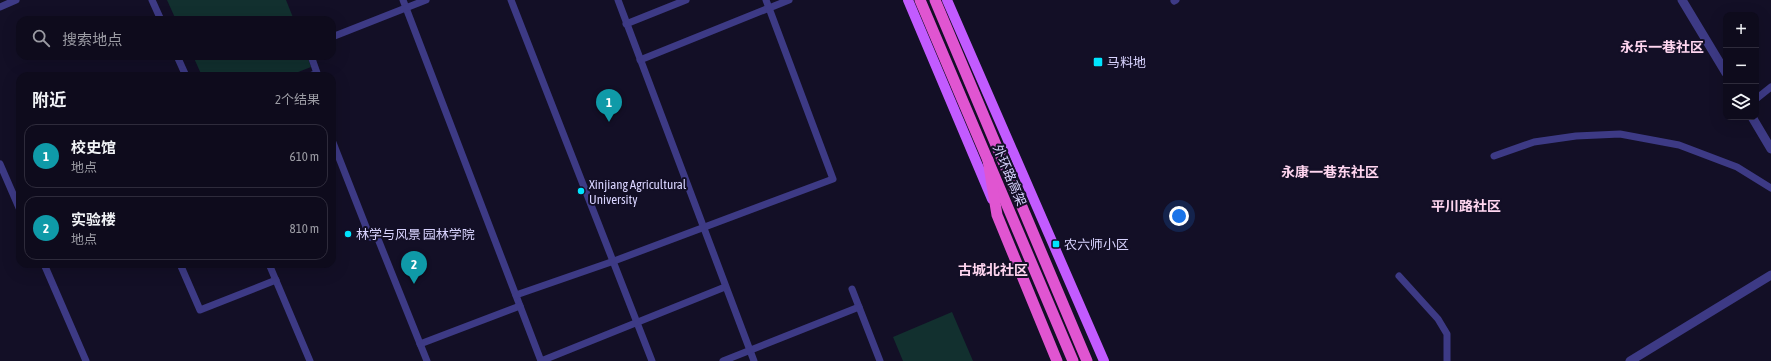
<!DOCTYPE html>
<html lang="zh">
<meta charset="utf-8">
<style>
body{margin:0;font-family:"Asap Condensed","Noto Sans SC",sans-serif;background:#1c1929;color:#f1f3f6}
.controls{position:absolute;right:12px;top:12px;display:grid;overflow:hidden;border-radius:8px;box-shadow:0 4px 16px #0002}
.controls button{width:36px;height:36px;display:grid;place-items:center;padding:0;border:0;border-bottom:1px solid #2e2b3b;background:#0e0b1c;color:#f1f3f6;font:20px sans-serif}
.you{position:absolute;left:1179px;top:216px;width:14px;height:14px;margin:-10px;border:3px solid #fff;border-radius:50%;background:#1a73e8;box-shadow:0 0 0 6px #1a73e833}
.badge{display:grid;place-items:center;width:26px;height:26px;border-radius:50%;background:#0f766e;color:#fff;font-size:13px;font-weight:700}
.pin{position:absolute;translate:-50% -33px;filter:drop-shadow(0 1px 2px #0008)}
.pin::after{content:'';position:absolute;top:21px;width:14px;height:12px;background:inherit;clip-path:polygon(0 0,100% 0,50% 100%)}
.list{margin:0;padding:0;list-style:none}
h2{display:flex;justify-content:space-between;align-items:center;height:52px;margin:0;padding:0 16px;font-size:17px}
h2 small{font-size:13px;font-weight:400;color:#9b9ba3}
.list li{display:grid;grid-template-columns:26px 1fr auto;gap:12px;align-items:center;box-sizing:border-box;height:64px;margin:0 8px 8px;padding:0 8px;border:1px solid #2e2b3b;border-radius:12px}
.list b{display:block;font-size:15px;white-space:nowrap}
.list p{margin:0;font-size:13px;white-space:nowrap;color:#9b9ba3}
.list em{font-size:13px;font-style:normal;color:#9b9ba3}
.icon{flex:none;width:22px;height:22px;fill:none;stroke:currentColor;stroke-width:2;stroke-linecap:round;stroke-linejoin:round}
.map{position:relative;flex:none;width:1771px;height:361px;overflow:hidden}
.search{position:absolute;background:#0e0b1c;box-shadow:0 4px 16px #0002;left:16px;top:16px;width:320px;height:44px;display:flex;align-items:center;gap:10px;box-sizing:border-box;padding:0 14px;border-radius:12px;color:#9b9ba3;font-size:15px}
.panel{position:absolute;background:#0e0b1c;box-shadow:0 4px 16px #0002;left:16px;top:72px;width:320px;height:196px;border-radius:12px}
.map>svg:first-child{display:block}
</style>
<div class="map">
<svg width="1771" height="361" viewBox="0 0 1771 361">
<rect width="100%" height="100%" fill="#130f26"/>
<g fill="#12302f">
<path d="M167,0H286L294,20H176Z"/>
<path d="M193,56H307L311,67L288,76H202Z"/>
<path d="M952,312L973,361H903L893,337Z"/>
</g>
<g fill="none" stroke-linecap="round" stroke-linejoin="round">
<g stroke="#3d3a85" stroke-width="7">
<path d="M152,0L161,20"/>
<path d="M403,0L541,361"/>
<path d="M511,0L652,361"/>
<path d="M618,0L754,361"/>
<path d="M1174,1L1176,0"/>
<path d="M0,7L16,0"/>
<path d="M626,24L686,0"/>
<path d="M332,37L426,0"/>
<path d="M177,56L186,76"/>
<path d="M640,60L789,0"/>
<path d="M310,76L317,73L311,56"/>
<path d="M1756,99L1771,87"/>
<path d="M332,140L370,237L378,239L427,361"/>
<path d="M1494,156L1534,142L1576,136L1620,134L1679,145L1737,167L1771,188"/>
<path d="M0,164L20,210"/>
<path d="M44,264L86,361"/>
<path d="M180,264L200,310L276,280"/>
<path d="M269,264L310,361"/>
<path d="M1399,276L1438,319L1447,334V361"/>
<path d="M852,289L880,361"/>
<path d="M516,295L614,261L833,179L766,0"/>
<path d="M420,344L520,306"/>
<path d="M541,361L725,287"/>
<path d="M723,361L859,307"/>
</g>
<g stroke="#3d3a85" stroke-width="9">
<path d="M1682,0L1726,73"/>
<path d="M1752,117L1771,149"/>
<path d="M1630,361L1771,275"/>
</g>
<g stroke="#c25bff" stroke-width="10">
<path d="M908,0L992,199"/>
<path d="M947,0L1104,361"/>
</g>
<g stroke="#e055d1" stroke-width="11">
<path d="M920,0L1073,361"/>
<path d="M935,0L1087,361"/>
</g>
<path stroke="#e055d1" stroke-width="11" d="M988,160L997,215L1057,361"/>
</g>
<g fill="#00e5ff" stroke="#130f26" stroke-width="1.5">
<rect x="1093" y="57" width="10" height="10" rx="2"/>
<circle cx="581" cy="191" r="4"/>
<circle cx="348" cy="234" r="4"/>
<rect x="1052" y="240" width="8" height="8" rx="2"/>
</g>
<g text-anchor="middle" stroke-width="4" stroke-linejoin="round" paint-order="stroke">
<g font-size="13" fill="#d9d4ff" stroke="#130f26" text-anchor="start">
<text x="1107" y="67">马料地</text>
<text x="589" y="189">Xinjiang Agricultural<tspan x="589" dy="15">University</tspan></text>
<text x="356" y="239">林学与风景 园林学院</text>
<text x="1064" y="249">农六师小区</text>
</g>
<g font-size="13" fill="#d9d4ff" stroke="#130f26">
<text transform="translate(1010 175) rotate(67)" y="5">外环路高架</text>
</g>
<g font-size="14" font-weight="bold" fill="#ffd6f0" stroke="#130f26">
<text x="1662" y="52">永乐一巷社区</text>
<text x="1330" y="177">永康一巷东社区</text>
<text x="1466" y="211">平川路社区</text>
<text x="993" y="275">古城北社区</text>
</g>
</g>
</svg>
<div class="controls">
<button>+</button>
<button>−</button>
<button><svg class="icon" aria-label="layers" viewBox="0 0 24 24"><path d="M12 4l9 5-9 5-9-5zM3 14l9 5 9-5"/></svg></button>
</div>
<div class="you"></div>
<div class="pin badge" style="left:609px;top:122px;background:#0f9aa8">1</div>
<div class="pin badge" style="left:414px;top:284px;background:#0f9aa8">2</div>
<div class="search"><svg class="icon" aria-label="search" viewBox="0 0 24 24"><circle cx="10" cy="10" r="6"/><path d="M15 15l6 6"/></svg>搜索地点</div>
<section class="panel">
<h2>附近<small>2个结果</small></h2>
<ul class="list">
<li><span class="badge" style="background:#0f9aa8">1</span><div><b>校史馆</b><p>地点</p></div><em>610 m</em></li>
<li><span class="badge" style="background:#0f9aa8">2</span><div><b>实验楼</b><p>地点</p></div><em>810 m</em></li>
</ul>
</section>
</div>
